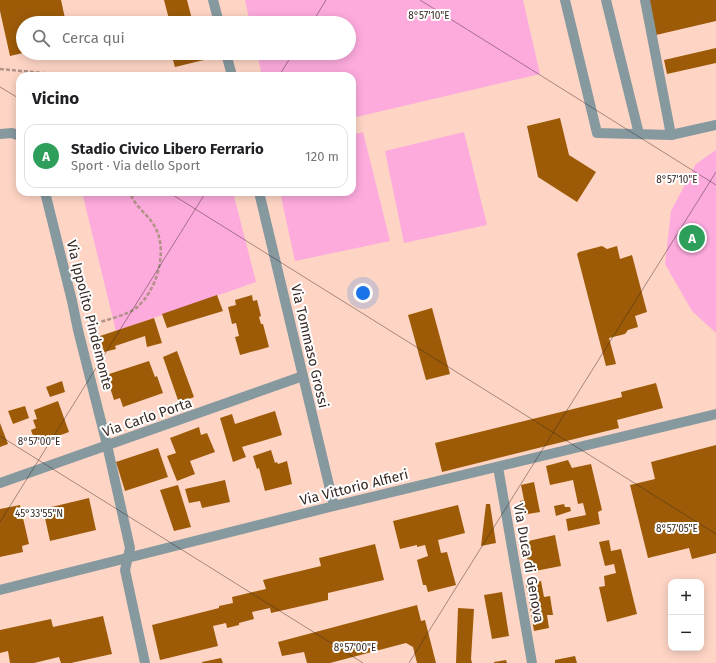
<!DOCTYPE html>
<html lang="it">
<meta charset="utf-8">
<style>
body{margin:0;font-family:"Fira Sans",sans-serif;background:#f6f6f6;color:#202124}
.controls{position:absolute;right:12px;bottom:12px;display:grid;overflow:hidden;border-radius:8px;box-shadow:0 2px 10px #0003}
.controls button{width:36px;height:36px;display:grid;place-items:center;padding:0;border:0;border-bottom:1px solid #e0e0e0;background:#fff;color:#202124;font:20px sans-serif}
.you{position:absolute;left:363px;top:293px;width:14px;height:14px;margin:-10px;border:3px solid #fff;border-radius:50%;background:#1a73e8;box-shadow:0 0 0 6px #1a73e833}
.badge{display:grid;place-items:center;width:26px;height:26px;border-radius:50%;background:#25657a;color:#fff;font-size:13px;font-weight:700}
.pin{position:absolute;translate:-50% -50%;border:2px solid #fff;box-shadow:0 1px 4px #0006}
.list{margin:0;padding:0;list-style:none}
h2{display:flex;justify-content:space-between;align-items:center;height:52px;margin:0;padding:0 16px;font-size:17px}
h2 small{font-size:13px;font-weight:400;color:#757577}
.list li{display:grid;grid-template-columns:26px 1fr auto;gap:12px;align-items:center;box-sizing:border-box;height:64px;margin:0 8px 8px;padding:0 8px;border:1px solid #e0e0e0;border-radius:12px}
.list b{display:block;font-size:15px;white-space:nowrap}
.list p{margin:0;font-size:13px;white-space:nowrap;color:#757577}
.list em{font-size:13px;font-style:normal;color:#757577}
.icon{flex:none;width:22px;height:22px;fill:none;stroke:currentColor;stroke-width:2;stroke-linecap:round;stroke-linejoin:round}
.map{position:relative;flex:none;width:716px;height:663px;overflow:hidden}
.search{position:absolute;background:#fff;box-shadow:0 2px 10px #0003;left:16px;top:16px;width:340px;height:44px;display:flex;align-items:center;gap:10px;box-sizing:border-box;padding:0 14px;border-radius:22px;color:#757577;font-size:15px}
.panel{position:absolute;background:#fff;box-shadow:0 2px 10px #0003;left:16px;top:72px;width:340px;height:124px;border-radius:12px}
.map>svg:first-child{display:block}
</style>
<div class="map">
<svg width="716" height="663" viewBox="0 0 716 663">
<rect width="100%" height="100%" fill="#fed5c5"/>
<g fill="#fdaadd">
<path d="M245,0H523L540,74L352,118V76H262L257,53H349V23H250Z"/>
<path d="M363,132L390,241L295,261L280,192H352V135Z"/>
<path d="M464,132L487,225L404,243L385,151Z"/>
<path d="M716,150V333L692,311L665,264L671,211L696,164Z"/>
<path d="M82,192H233L256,282L116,331Z"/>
</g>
<g fill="#9d5b08">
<path d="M0,0H61L66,23H23V53L10,56L0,11Z"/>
<path d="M164,0H187L193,23H170Z"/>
<path d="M648,0H716V21L656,35Z"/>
<path d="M716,48V63L667,74L664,60Z"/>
<path d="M171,53H207L208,59L175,67Z"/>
<path d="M560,118L569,155L596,172L577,202L538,177L527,126Z"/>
<path d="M602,246L607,249L617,246L620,259L632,255L647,312L635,316L638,327L628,330L625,334L609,338L616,364L606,366L577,254L579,252Z"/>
<path d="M217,295L223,311L167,328L162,314Z"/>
<path d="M252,295L253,301L257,300L261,316L259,317L261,324H263L269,347L240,355L235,337L239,336L236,323L232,324L228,307L236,305L235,300Z"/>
<path d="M432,308L450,374L426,380L408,315Z"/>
<path d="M154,318L162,343L147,347L145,336L115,346L116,349L104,352L100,336Z"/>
<path d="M177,351L194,397L179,403L163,357Z"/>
<path d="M149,361L155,377L157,376L163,393L123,407L120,398L114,400L106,375Z"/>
<path d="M62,381L65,392L50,397L46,387Z"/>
<path d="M656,383L663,408L617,420L619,428L442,472L435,443L622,397L621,392Z"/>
<path d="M58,401L69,432L36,444L31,430L36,428L33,420L37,419L34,410Z"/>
<path d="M25,406L29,418L13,424L8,411Z"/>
<path d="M275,411L282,435L242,447L246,457L233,462L220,418L232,414L235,424Z"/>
<path d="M0,423L8,444L0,447Z"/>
<path d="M199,427L201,435L207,433L215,452L190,461L195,474L177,481L167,456L176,453L170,438Z"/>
<path d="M716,445V553L692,559L689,548L648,558L630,485L655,479L651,462Z"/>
<path d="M158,448L168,477L125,491L116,462Z"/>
<path d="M271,450L275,463L277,462L278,464L287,461L292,484L265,491L259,468L257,469L253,456Z"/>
<path d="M568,460L572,468L591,464L602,510L598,512L600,524L568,531L566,519L586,515L583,503L578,504L573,480L550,485L546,466Z"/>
<path d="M225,480L230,502L202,508L200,501L189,503L185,489Z"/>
<path d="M534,482L540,512L522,515L520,501L524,500L521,485Z"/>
<path d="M178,485L191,527L174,531L160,490Z"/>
<path d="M89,498L96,530L50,541L43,509Z"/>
<path d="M486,504H490L496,543L481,546Z"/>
<path d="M564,504L565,507H570L571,511L556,516L554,506Z"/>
<path d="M20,505L29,544L22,546L23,552L0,557V509Z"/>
<path d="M458,505L465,533L438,540L441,553L447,552L456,585L428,592L426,585H423L417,560L428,556L425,545L417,547V545L400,549L393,521Z"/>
<path d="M555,535L561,566L530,572L524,542Z"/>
<path d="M609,540L611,551L621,549L637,614L607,622L599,587L605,586L604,576L616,573L614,564L605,566L599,542Z"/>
<path d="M375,544L384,580L328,593V600L271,613L270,608L252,612L254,619L239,623V625L227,628L226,623L213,626L218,646L160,660L152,625L219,608V606L233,603L232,597L266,589L263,580L321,566L319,558Z"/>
<path d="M541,581L544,597L550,596L553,615H547L549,628L534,631L526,584Z"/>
<path d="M502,592L509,636L492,639L484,595Z"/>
<path d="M417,605L421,621L425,620L436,663H417L413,647L406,643L330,663H307L304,652L282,656L278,642Z"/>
<path d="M458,608L474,609L471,659L472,663H456Z"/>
<path d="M103,616L112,654L71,663H61L59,657L34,663H10L8,651L0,653V630L51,619L53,627Z"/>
<path d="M575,656L577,663H555V660Z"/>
<path d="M221,658L223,663H202V662Z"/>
<path d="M506,660L507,663H494V662Z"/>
</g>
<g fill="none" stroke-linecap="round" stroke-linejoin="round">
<g stroke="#b19286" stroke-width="2.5" stroke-dasharray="4 2" stroke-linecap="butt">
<path d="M0,69L75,76"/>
<path d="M210,76L217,74"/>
<path d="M90,325C102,321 128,315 136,308C156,292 168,253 156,229C150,215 134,207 130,192"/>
</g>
<g stroke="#86999f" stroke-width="10">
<path d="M213,0L219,23"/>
<path d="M565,0L597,133L671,135L716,125"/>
<path d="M606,0L639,134"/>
<path d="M645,0L671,135"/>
<path d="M226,53L232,76"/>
<path d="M0,134L12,133L20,136"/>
<path d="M45,192L72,301L78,330L107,445L130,548L125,570L145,663"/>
<path d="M259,192L334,506"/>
<path d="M498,467L532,663"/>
<path d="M0,483L303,376"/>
<path d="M0,590L334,506L716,414"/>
</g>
</g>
<path fill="none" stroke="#382923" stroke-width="1" stroke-opacity="0.45" d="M420,0L716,185M312,23L326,0M279,76L293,53M0,87L20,99M168,192L716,534M0,436L363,663M0,522L206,192M409,663L716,172"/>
<g text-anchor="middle" stroke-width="4" stroke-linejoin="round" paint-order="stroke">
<g font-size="14" fill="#382923" stroke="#fff">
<text transform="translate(90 315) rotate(76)" y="5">Via Ippolito Pindemonte</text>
<text transform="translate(310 346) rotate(77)" y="5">Via Tommaso Grossi</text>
<text transform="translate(147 417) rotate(-19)" y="5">Via Carlo Porta</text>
<text transform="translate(354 487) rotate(-14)" y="5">Via Vittorio Alfieri</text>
<text transform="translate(529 563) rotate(80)" y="5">Via Duca di Genova</text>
</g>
</g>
<g font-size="10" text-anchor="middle" fill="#382923" stroke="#fff" stroke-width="4" stroke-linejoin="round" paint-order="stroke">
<text x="429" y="19">8°57'10"E</text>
<text x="677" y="183">8°57'10"E</text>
<text x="39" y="445">8°57'00"E</text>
<text x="39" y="517">45°33'55"N</text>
<text x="677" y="532">8°57'05"E</text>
<text x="355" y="651">8°57'00"E</text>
</g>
</svg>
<div class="controls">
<button>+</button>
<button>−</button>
</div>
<div class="you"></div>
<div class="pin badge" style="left:692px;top:238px;background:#2e9e5b">A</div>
<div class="search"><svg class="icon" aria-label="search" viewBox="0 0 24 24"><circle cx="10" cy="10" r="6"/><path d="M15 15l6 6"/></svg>Cerca qui</div>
<section class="panel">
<h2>Vicino<small></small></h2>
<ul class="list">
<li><span class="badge" style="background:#2e9e5b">A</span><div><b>Stadio Civico Libero Ferrario</b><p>Sport · Via dello Sport</p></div><em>120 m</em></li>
</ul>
</section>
</div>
